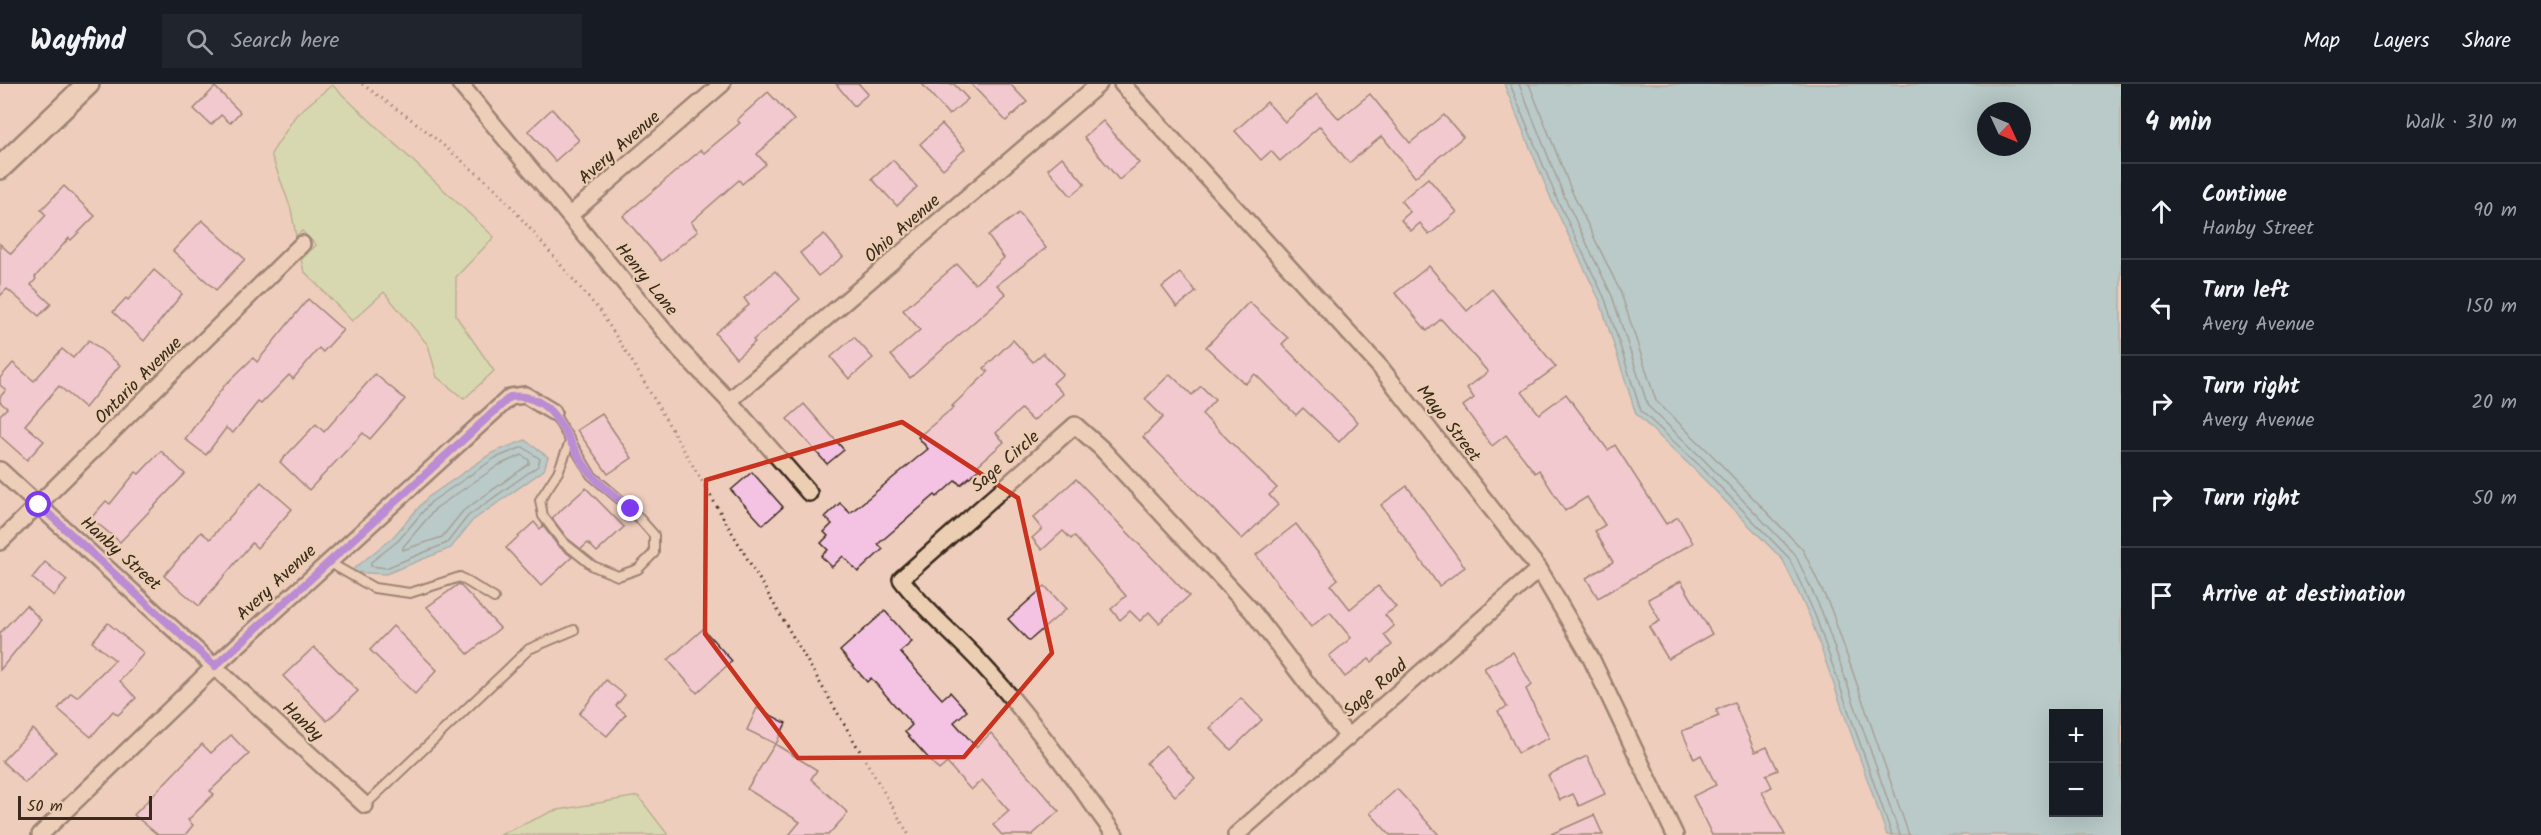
<!DOCTYPE html>
<meta charset="utf-8">
<style>
body{margin:0;font-family:Kalam,sans-serif;background:#20242c;color:#f1f3f6}
.controls{position:absolute;right:18px;bottom:18px;display:grid;overflow:hidden;border-radius:0px;box-shadow:0 6px 24px #0002}
.controls button{width:54px;height:54px;display:grid;place-items:center;padding:0;border:0;border-bottom:2px solid #363941;background:#171b24;color:#f1f3f6;font:30px sans-serif}
.compass{position:absolute;left:1977px;top:18px;width:54px;height:54px;border-radius:50%;background:#171b24;box-shadow:0 6px 24px #0002;rotate:134deg}
.scale{position:absolute;left:18px;bottom:15px;width:134px;box-sizing:border-box;padding-left:6px;border:3px solid #3b2a1e;border-top:0;font-size:16px;line-height:21px;white-space:nowrap;color:#3b2a1e;-webkit-text-stroke:4px #eccfb3;paint-order:stroke}
.stop{position:absolute;width:18px;height:18px;margin:-14px;border:4px solid #7c3aed;border-radius:50%;background:#fff}
.stop.end{background:#7c3aed;border-color:#fff;box-shadow:0 2px 6px #0008}
.list{margin:0;padding:0;list-style:none}
h2{display:flex;justify-content:space-between;align-items:center;height:78px;margin:0;padding:0 24px;font-size:26px}
h2 small{font-size:20px;font-weight:400;color:#9ea1a6}
.list li{display:grid;grid-template-columns:39px 1fr auto;gap:18px;align-items:center;box-sizing:border-box;height:96px;padding:0 24px;border-top:2px solid #363941}
.list b{display:block;font-size:22px;white-space:nowrap}
.list p{margin:0;font-size:20px;white-space:nowrap;color:#9ea1a6}
.list em{font-size:20px;font-style:normal;color:#9ea1a6}
.icon{flex:none;width:33px;height:33px;fill:none;stroke:currentColor;stroke-width:2;stroke-linecap:round;stroke-linejoin:round}
.map{position:relative;flex:none;width:2121px;height:751px;overflow:hidden}
header{display:flex;align-items:center;gap:36px;box-sizing:border-box;height:84px;padding:0 30px;background:#171b24;border-bottom:2px solid #363941}
header strong{font-size:28px}
nav{display:flex;gap:33px;margin-inline-start:auto;font-size:21px}
.search{width:420px;height:54px;background:#20242c;display:flex;align-items:center;gap:15px;box-sizing:border-box;padding:0 21px;border-radius:0px;color:#9ea1a6;font-size:22px}
main{display:flex}
aside{flex:1;background:#171b24}
.map>svg:first-child{display:block}
</style>
<header>
<strong>Wayfind</strong>
<div class="search"><svg class="icon" aria-label="search" viewBox="0 0 24 24"><circle cx="10" cy="10" r="6"/><path d="M15 15l6 6"/></svg>Search here</div>
<nav><a>Map</a><a>Layers</a><a>Share</a></nav>
</header>
<main>
<div class="map">
<svg width="2121" height="751" viewBox="0 0 2121 751">
<rect width="100%" height="100%" fill="#eecdbd"/>
<filter id="ink" filterUnits="userSpaceOnUse"><feTurbulence type="fractalNoise" baseFrequency=".0167" numOctaves="2"/><feDisplacementMap in="SourceGraphic" scale="12" xChannelSelector="R" yChannelSelector="G"/><feConvolveMatrix kernelMatrix="1 2 1 2 8 2 1 2 1" color-interpolation-filters="sRGB"/></filter>
<g filter="url(#ink)">
<g fill="#bde5a1" stroke="#7c8860" stroke-width="1.5">
<path d="M332,1L494,153L456,193V232L494,287L464,315L437,293L428,261L384,208L352,237L304,187L301,176L316,161L302,147L296,152L291,125L271,70L296,31Z"/>
<path d="M638,712L668,751H500L553,727Z"/>
</g>
<g fill="#78c6d6" stroke="#60888c" stroke-width="1.5" fill-rule="evenodd">
<path d="M1504,0H2121V751H1887L1810,533L1783,476L1695,386L1636,330L1600,217L1552,117ZM1986,27H2022V63H1986ZM2054,630H2098V728H2054Z"/>
<path d="M525,356L548,373L544,386L472,437L451,464L386,490L350,488L393,453L427,414L492,369Z"/>
</g>
<g fill="none" stroke-linecap="round" stroke-linejoin="round">
<g stroke="#536868" stroke-width="1.5">
<path d="M1510,0L1557,115L1605,215L1641,327L1699,381L1789,474L1815,531L1892,751"/>
<path d="M1519,0L1564,112L1612,212L1648,322L1704,376L1795,470L1822,528L1900,751"/>
<path d="M1529,0L1572,108L1621,209L1656,317L1711,370L1803,466L1831,525L1909,751"/>
<path d="M523,363L540,375L538,382L468,432L447,459L386,484L371,482V478L398,457L431,418L495,374Z"/>
<path d="M522,371L529,376V380L463,427L442,453L403,466V463L436,424L499,381Z"/>
</g>
</g>
<g fill="#f4c3e4" stroke="#3b2a1e" stroke-width="1.5">
<path d="M836,0H859L868,10L854,22Z"/>
<path d="M922,0H954L968,15L949,31Z"/>
<path d="M971,0H1010L1027,18L1006,37Z"/>
<path d="M215,3L240,28L230,39L221,31L211,41L194,25Z"/>
<path d="M768,8L794,36L757,70L766,80L742,100L739,96L691,138L698,147L661,177L623,132L701,66L704,69L740,39L737,36Z"/>
<path d="M1317,10L1339,35L1370,10L1410,59L1444,31L1463,53L1415,93L1382,52L1349,79L1320,42L1280,77L1271,67L1261,76L1235,47L1267,18L1285,38Z"/>
<path d="M552,25L579,56L555,77L528,47Z"/>
<path d="M1103,37L1139,79L1119,96L1084,53Z"/>
<path d="M942,40L965,65L943,85L920,60Z"/>
<path d="M1062,73L1085,100L1071,112L1048,85Z"/>
<path d="M893,76L917,103L897,122L872,95Z"/>
<path d="M1428,94L1457,128L1429,151L1420,139L1411,147L1401,136L1410,128L1401,117Z"/>
<path d="M64,102L95,132L71,156L69,154L35,193L36,195L31,201L51,220L39,232L7,205L0,212V160L11,170L46,131L41,126Z"/>
<path d="M1019,129L1046,164L997,201L1006,210L910,294L891,271L920,246L903,226L957,180L975,200L1004,174L988,152Z"/>
<path d="M202,136L245,175L216,206L173,167Z"/>
<path d="M824,150L843,173L818,192L800,169Z"/>
<path d="M1429,182L1467,227L1492,205L1556,283L1522,308L1539,330L1566,310L1608,366L1615,361L1666,440L1678,433L1693,459L1598,514L1586,494L1613,478L1595,447L1605,441L1587,413L1565,427L1539,386L1535,389L1506,351L1492,362L1463,322L1474,314L1467,304L1488,288L1441,235L1427,247L1395,209Z"/>
<path d="M154,186L182,210L144,257L113,228L126,214L128,216Z"/>
<path d="M775,187L800,215L753,256L755,258L736,274L715,249L749,221L744,214Z"/>
<path d="M1180,189L1196,208L1177,223L1162,203Z"/>
<path d="M308,215L343,246L323,268L319,264L293,295L289,291L261,320L258,318L233,349L226,344L206,371L185,355L224,302L253,274L257,278Z"/>
<path d="M1249,218L1288,254L1282,260L1358,338L1339,358L1303,324L1296,331L1255,290L1245,300L1206,263Z"/>
<path d="M854,253L873,274L849,295L831,273Z"/>
<path d="M89,256L120,281L85,324L59,302L25,341L44,357L27,376L0,352V331L7,324L0,318V313L6,306L0,301V294L13,279L34,297L62,265L73,274Z"/>
<path d="M1013,256L1033,278L1043,269L1063,290L1053,299L1063,310L1033,337L1021,325L996,349L1004,358L977,382L979,385L960,401L956,396L937,413L935,411L878,460L883,465L858,488L843,472L832,483L821,472L828,466L821,459L828,452L824,448L832,440L825,433L840,419L850,429L928,365L918,353L954,323L952,322L988,288L984,284Z"/>
<path d="M375,290L405,315L370,355L363,349L309,406L280,378L316,340L324,348Z"/>
<path d="M1170,290L1192,311L1201,302L1215,316L1202,330L1277,404L1269,411L1278,421L1242,455L1143,353L1163,333L1145,315Z"/>
<path d="M804,320L844,366L827,380L787,335Z"/>
<path d="M602,330L632,374L608,390L577,346Z"/>
<path d="M161,367L185,390L120,458L91,434L106,417L110,420L136,388L139,390Z"/>
<path d="M752,388L783,423L763,441L731,406Z"/>
<path d="M1076,395L1189,512L1159,539L1149,528L1140,537L1130,527L1120,536L1111,525L1126,512L1074,452L1071,455L1063,447L1042,466L1032,454L1042,445L1033,434Z"/>
<path d="M261,398L292,425L257,464L252,459L199,522L164,492L201,448L210,455Z"/>
<path d="M1407,402L1465,483L1439,502L1381,421Z"/>
<path d="M586,404L624,443L597,468L588,459L581,465L567,454L552,434Z"/>
<path d="M534,438L540,445L543,442L558,462L572,473L541,502L506,464Z"/>
<path d="M1296,440L1338,495L1331,501L1350,525L1378,502L1396,523L1385,531L1394,542L1384,551L1392,561L1372,578L1369,575L1345,593L1329,572L1351,554L1330,528L1311,543L1256,471Z"/>
<path d="M45,478L67,496L54,512L32,494Z"/>
<path d="M1681,497L1712,550L1668,575L1649,543L1660,537L1648,515Z"/>
<path d="M459,500L500,544L468,570L427,523Z"/>
<path d="M1045,502L1066,525L1029,557L1008,535Z"/>
<path d="M26,521L41,536L0,586V549Z"/>
<path d="M885,527L912,558L900,568L942,615L950,608L967,627L954,638L976,663L991,649L1059,727L1032,751H1002L993,741L1009,727L982,696L971,706L947,679L939,686L905,648L912,641L871,594L867,598L840,567Z"/>
<path d="M108,539L144,569L120,597L136,614L118,631L113,627L91,653L58,625L71,609L77,613L115,576L92,558Z"/>
<path d="M393,542L437,586L415,610L370,566Z"/>
<path d="M703,545L732,577L697,609L668,576Z"/>
<path d="M314,563L358,607L327,637L283,592Z"/>
<path d="M1513,568L1532,601L1526,605L1549,654L1518,669L1498,627L1507,623L1484,584Z"/>
<path d="M606,596L625,611L616,622L626,630L607,652L579,630Z"/>
<path d="M1241,614L1262,636L1231,666L1210,644Z"/>
<path d="M1734,618L1755,668L1767,663L1778,686L1766,691L1772,703L1762,708L1785,751H1712L1693,712L1716,701L1701,671L1694,675L1682,647L1719,632L1716,626Z"/>
<path d="M757,624L786,639L776,660L747,646Z"/>
<path d="M33,645L56,668L25,699L2,677Z"/>
<path d="M231,651L249,670L210,707L214,710L188,736L193,741L185,751H158L134,731L202,660L211,669Z"/>
<path d="M775,660L817,686L811,695L848,729L828,751H789L800,738L747,705Z"/>
<path d="M1166,661L1195,694L1175,712L1146,679Z"/>
<path d="M1587,672L1605,710L1579,722L1573,710L1560,716L1548,691Z"/>
<path d="M1397,705L1439,751H1390L1370,729Z"/>
<path d="M1594,731L1603,751H1549Z"/>
</g>
<g fill="none" stroke-linecap="round" stroke-linejoin="round">
<defs>
<g id="lane">
<path d="M553,328L591,391L631,425L654,451V469L638,485L618,492L593,482L563,458L543,432L540,416L558,388L570,358"/>
<path d="M328,478L374,504L410,509L460,493L494,514"/>
<path d="M365,721L529,565L574,546"/>
</g>
<g id="street">
<path d="M460,0L681,267L729,317L809,409"/>
<path d="M1122,0L1380,283L1539,485L1591,574L1675,751"/>
<path d="M570,131L722,0"/>
<path d="M729,317L1099,0"/>
<path d="M0,386L365,721"/>
<path d="M0,458L302,160"/>
<path d="M40,751L215,582L510,313L525,311L553,328"/>
<path d="M1115,751C1072,692 1030,632 980,578C954,550 924,526 901,495L1075,341L1101,364L1252,527L1348,653"/>
<path d="M1236,751L1539,485"/>
</g>
<path id="secondary" d="M0,84L88,0"/>
</defs>
<use href="#lane" stroke="#3b2a1e" stroke-width="12"/>
<use href="#street" stroke="#3b2a1e" stroke-width="20"/>
<use href="#secondary" stroke="#3b2a1e" stroke-width="26"/>
<path stroke="#3b2a1e" stroke-width="3" stroke-dasharray="1.5 4.5" stroke-linecap="butt" d="M362,0L419,41L497,106L600,227L630,274L909,751"/>
<use href="#lane" stroke="#eccfb3" stroke-width="8"/>
<use href="#street" stroke="#eccfb3" stroke-width="15"/>
<use href="#secondary" stroke="#eccfb3" stroke-width="21"/>
</g>
</g>
<g fill="none" stroke-linecap="round" stroke-linejoin="round" filter="url(#ink)">
<path stroke="#7c3aed" stroke-width="8" d="M39,421L215,582L510,313C559,307 566,363 592,391C603,404 618,414 631,425"/>
</g>
<path d="M0 0H2121V751H0ZM902,338L1018,414L1052,569L964,673L798,674L705,550L706,396Z" fill="#eecdbd" fill-opacity=".55" fill-rule="evenodd"/>
<path fill="none" stroke="#c8321e" stroke-width="4.5" stroke-linejoin="round" d="M902,338L1018,414L1052,569L964,673L798,674L705,550L706,396Z"/>
<g text-anchor="middle" stroke-width="4.5" stroke-linejoin="round" paint-order="stroke">
<g font-size="18" fill="#3b2a1e" stroke="#eccfb3">
<text transform="translate(619 63) rotate(-41)" y="6">Avery Avenue</text>
<text transform="translate(902 144) rotate(-41)" y="6">Ohio Avenue</text>
<text transform="translate(647 195) rotate(51)" y="6">Henry Lane</text>
<text transform="translate(138 296) rotate(-45)" y="6">Ontario Avenue</text>
<text transform="translate(1449 339) rotate(52)" y="6">Mayo Street</text>
<text transform="translate(1005 377) rotate(-41)" y="6">Sage Circle</text>
<text transform="translate(121 469) rotate(42)" y="6">Hanby Street</text>
<text transform="translate(276 498) rotate(-43)" y="6">Avery Avenue</text>
<text transform="translate(1375 604) rotate(-41)" y="6">Sage Road</text>
<text transform="translate(303 637) rotate(43)" y="6">Hanby</text>
</g>
</g>
</svg>
<div class="controls">
<button>+</button>
<button>−</button>
</div>
<svg class="compass" viewBox="-18 -18 36 36"><path d="M0-13l5 13h-10z" fill="#e53935"/><path d="M0 13l5-13h-10z" fill="#9ea1a6"/></svg>
<div class="scale">50 m</div>
<div class="stop" style="left:39px;top:421px"></div>
<div class="stop end" style="left:631px;top:425px"></div>
</div>
<aside>
<h2>4 min<small>Walk · 310 m</small></h2>
<ul class="list">
<li><svg class="icon" aria-label="ahead" viewBox="0 0 24 24"><path d="M12 20V5M6 11l6-6 6 6"/></svg><div><b>Continue</b><p>Hanby Street</p></div><em>90 m</em></li>
<li><svg class="icon" aria-label="left" viewBox="0 0 24 24"><path d="M17 20v-9H6M10 6l-5 5 5 5"/></svg><div><b>Turn left</b><p>Avery Avenue</p></div><em>150 m</em></li>
<li><svg class="icon" aria-label="right" viewBox="0 0 24 24"><path d="M7 20v-9h11M14 6l5 5-5 5"/></svg><div><b>Turn right</b><p>Avery Avenue</p></div><em>20 m</em></li>
<li><svg class="icon" aria-label="right" viewBox="0 0 24 24"><path d="M7 20v-9h11M14 6l5 5-5 5"/></svg><div><b>Turn right</b></div><em>50 m</em></li>
<li><svg class="icon" aria-label="arrive" viewBox="0 0 24 24"><path d="M6 21V4h12l-3 4 3 4H6"/></svg><div><b>Arrive at destination</b></div></li>
</ul>
</aside>
</main>
